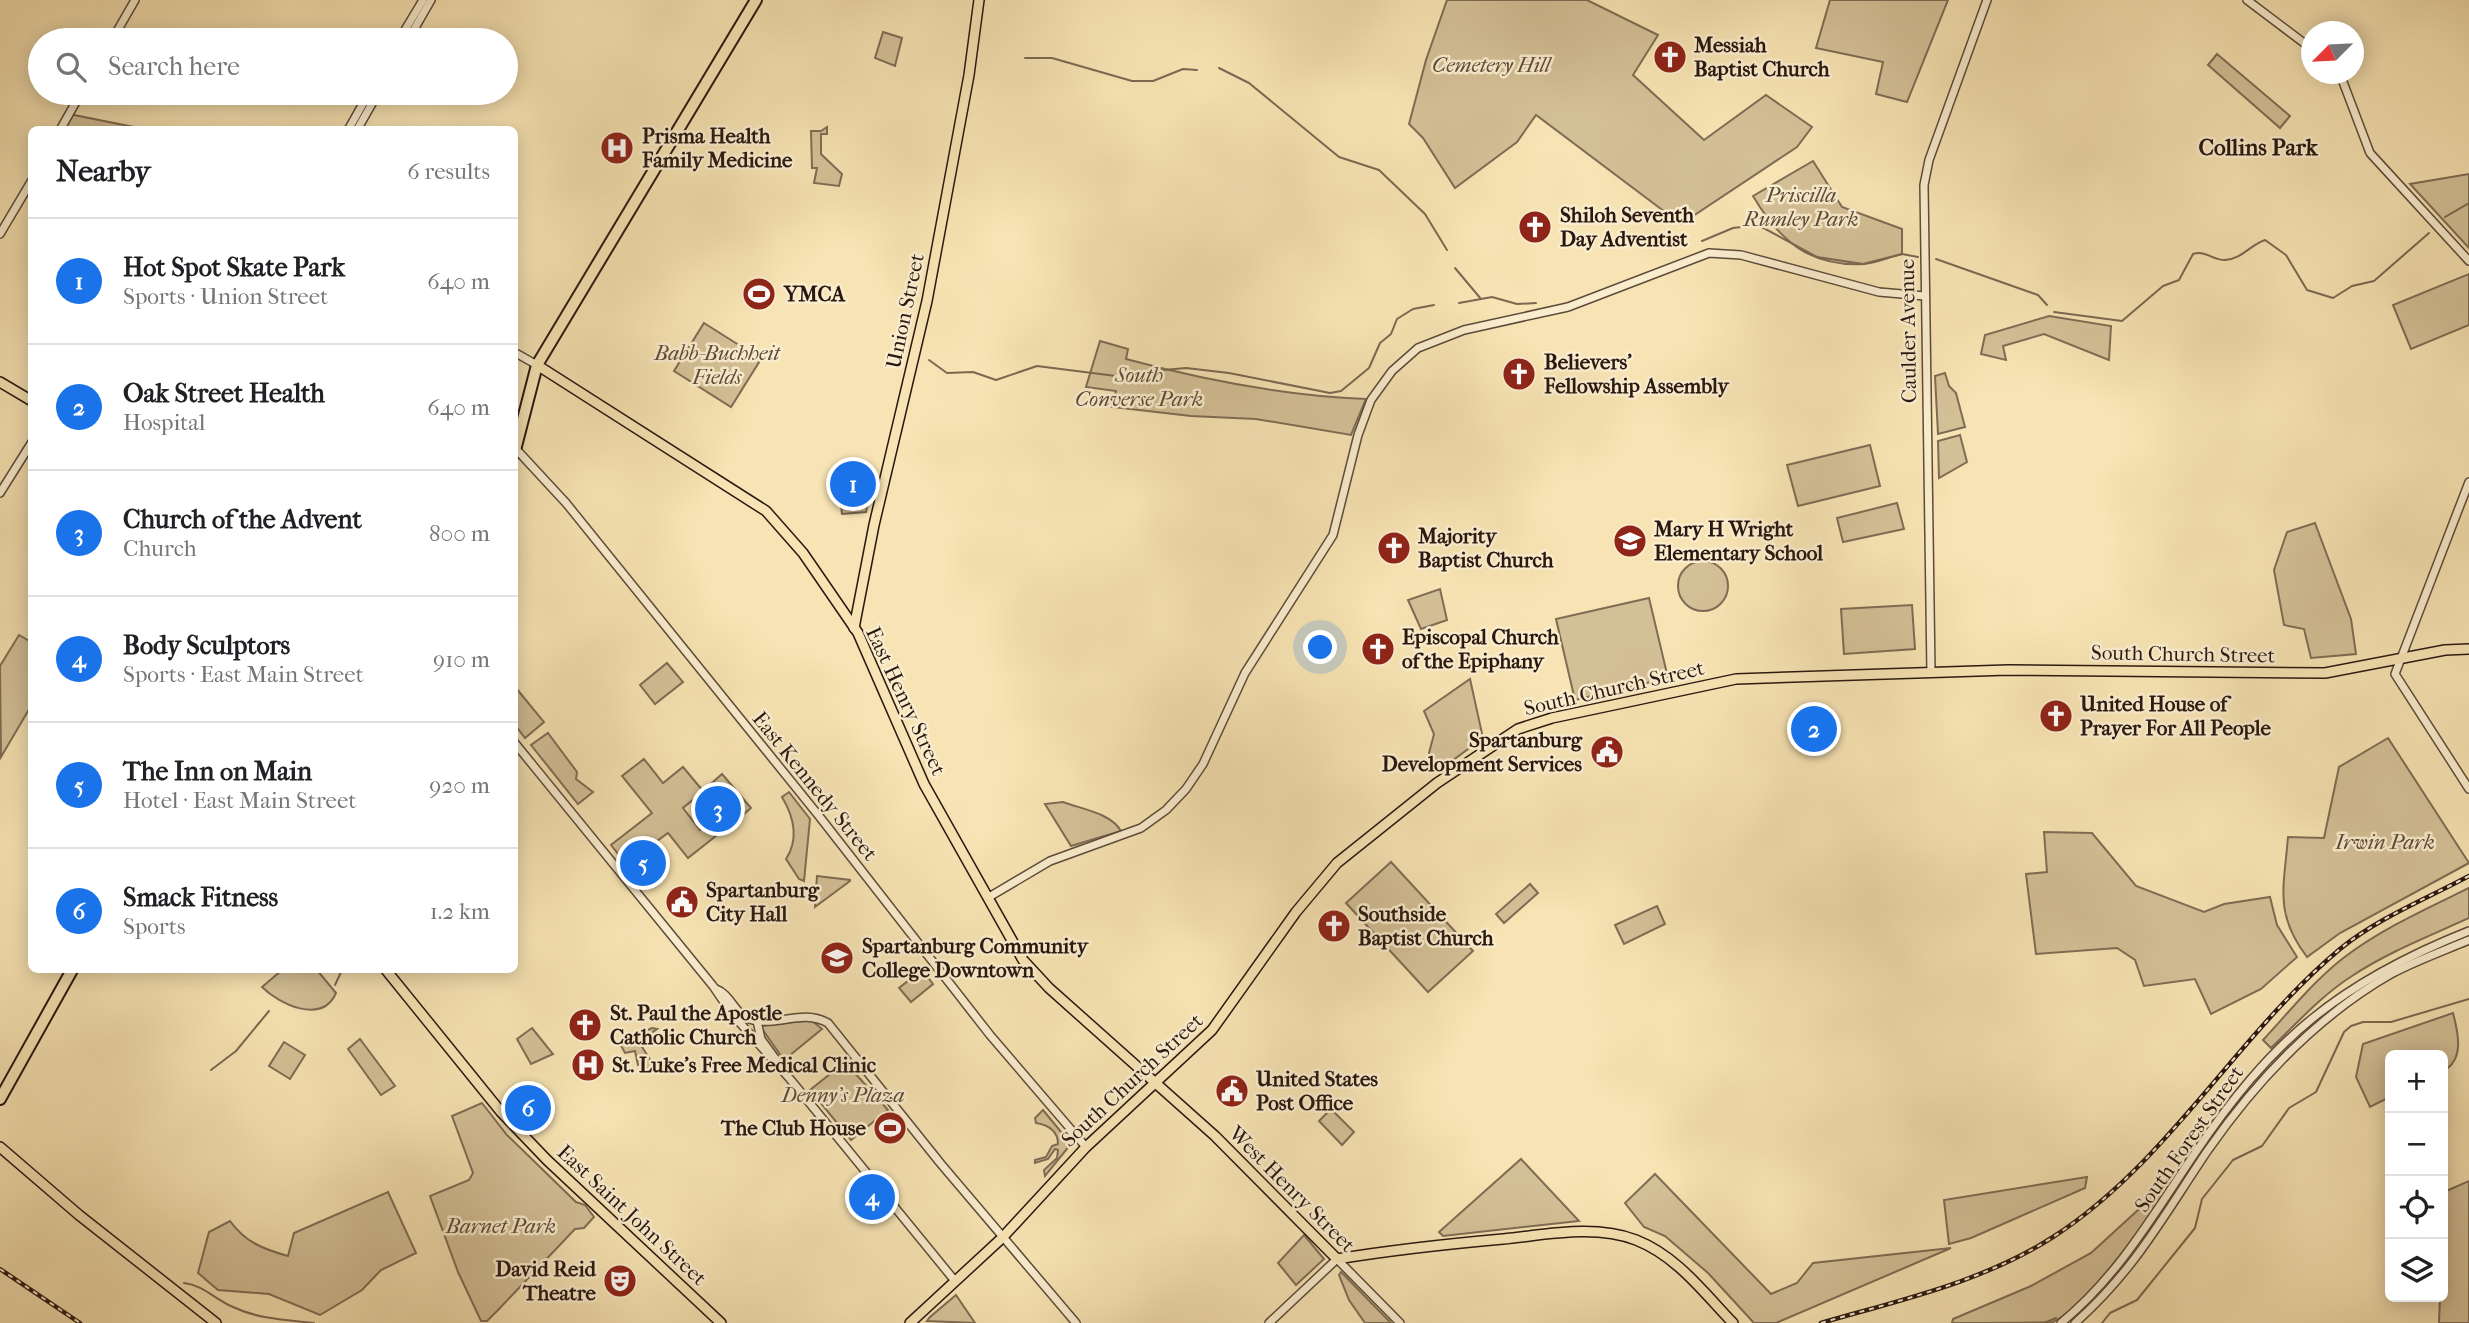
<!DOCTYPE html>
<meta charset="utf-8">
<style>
body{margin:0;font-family:"IM FELL French Canon",serif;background:#f2f2f2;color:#202124}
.controls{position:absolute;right:21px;bottom:21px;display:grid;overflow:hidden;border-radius:10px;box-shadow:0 4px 18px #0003}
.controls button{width:63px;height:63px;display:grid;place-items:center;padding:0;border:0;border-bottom:2px solid #e0e0e0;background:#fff;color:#202124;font:35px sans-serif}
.compass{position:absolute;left:2301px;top:21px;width:63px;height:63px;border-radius:50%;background:#fff;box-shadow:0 4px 18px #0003;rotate:246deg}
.you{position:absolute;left:1321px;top:648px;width:24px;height:24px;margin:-18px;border:5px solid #fff;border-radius:50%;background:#1a73e8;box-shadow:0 0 0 10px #1a73e833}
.badge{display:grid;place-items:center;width:46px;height:46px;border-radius:50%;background:#1a73e8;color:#fff;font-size:23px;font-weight:700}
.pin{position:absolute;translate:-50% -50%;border:4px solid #fff;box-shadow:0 2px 7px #0006}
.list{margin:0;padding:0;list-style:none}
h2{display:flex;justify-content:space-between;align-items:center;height:91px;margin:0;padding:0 28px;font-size:30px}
h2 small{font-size:23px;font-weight:400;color:#757577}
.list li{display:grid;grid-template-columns:46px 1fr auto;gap:21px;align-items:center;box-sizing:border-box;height:126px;padding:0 28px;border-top:2px solid #e0e0e0}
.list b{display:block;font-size:26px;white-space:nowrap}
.list p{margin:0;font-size:23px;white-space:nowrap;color:#757577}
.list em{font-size:23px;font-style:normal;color:#757577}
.icon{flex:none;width:38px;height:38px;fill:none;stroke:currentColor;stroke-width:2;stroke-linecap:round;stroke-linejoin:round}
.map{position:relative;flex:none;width:2469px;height:1323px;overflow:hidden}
.search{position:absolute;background:#fff;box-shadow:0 4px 18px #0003;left:28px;top:28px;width:490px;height:77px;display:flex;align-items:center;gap:18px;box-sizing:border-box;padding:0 24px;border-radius:38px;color:#757577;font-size:26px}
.panel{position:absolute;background:#fff;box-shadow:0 4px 18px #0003;left:28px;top:126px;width:490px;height:847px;border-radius:10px}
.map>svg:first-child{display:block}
</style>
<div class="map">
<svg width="2469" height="1323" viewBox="0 0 2469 1323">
<rect width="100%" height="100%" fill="#f7e3b3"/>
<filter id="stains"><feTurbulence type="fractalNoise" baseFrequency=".00286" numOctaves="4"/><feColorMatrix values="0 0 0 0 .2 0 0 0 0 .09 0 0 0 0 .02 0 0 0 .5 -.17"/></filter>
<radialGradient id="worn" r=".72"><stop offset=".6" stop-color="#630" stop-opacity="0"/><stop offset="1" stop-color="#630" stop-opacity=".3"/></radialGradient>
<g fill="#d4c097" stroke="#7e6c54" stroke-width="2">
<path d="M1447,0H1587L1658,35L1633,75L1704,140L1766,95L1812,127L1797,147L1681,224L1536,115L1517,142L1455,188L1423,138L1409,124L1426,60Z"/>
<path d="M1830,0H1948L1907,102L1876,94L1883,62L1816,48Z"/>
<path d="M883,32L902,38L895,66L875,58Z"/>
<path d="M2217,54L2290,116L2280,128L2208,65Z"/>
<path d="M69,114L144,129L60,130Z"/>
<path d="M827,127V134H821V154L842,174L839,186L814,183L817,168H812L811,131H821Z"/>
<path d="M1813,161L1842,207L1902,229V254C1889,257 1877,263 1864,264C1809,267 1779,240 1753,196Z"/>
<path d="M2469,174V248L2410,184Z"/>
<path d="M2469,274V325L2411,349L2393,305Z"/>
<path d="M2049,316L2111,326L2109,360L2044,334L2003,346L2006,360L1981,354L1985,335Z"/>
<path d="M704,323L761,359L731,407L674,371Z"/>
<path d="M1100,341L1128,349L1126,359C1204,380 1285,396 1366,399L1351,435L1256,419L1191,416L1112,407L1116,391L1086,387Z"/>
<path d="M1945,373L1949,386L1956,393L1965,427L1938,434L1935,376Z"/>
<path d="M1960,435L1967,462L1939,478L1938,441Z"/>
<path d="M1870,445L1880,486L1798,506L1787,465Z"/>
<path d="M866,467L869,499L866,512L842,514L837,469Z"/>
<path d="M1897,503L1904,529L1843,542L1837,518Z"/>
<path d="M2315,523L2351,619L2356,654L2311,658L2304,629L2284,625L2274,570L2287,532Z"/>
<circle cx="1703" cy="586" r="25"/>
<path d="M1440,589L1447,620L1421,629L1408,600Z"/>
<path d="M1649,598L1668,678L1575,700L1556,619Z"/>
<path d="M1912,605L1915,649L1844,654L1841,609Z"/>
<path d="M19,635L31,642V706L1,757L0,666Z"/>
<path d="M667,663L683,682L655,704L640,685Z"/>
<path d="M1470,679L1483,738L1441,769L1429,753L1434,734L1424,711Z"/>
<path d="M516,688L544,722L525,738L515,725Z"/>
<path d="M548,733L577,772L576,779L593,792L578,804L531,745Z"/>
<path d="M2388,738L2469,863L2340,933L2307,957C2274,914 2284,887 2288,837L2324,838L2339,767Z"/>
<path d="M644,759L663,783L683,767L703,791L722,774L751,808L736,821L723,805L726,802L721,797L718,799L713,794L699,805L694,799L683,808L700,830L709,824L717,835L688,858L668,833L626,864L611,845L652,813L622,776Z"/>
<path d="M789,792L810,819L804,881L799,879L786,859C799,839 794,817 782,797Z"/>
<path d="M1063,802C1081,809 1111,813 1121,831L1071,846L1045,804Z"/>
<path d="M2044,832L2092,833L2136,886L2204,912L2224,904L2270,897L2277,925L2297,957L2261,989L2211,1014L2195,979L2144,986L2135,960L2117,948L2036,954L2026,874L2047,872Z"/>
<path d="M1391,862L1473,951L1428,992L1346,903Z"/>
<path d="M817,876L850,880V881L815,907Z"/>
<path d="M1530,884L1538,893L1504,923L1496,914Z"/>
<path d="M2469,888V918C2430,936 2388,952 2352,976C2322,995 2297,1023 2271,1048L2263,1040C2289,1012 2313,982 2342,959C2381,929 2426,909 2469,888Z"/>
<path d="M1657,906L1665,924L1624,944L1615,925Z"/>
<path d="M282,970H317L336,993C322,1025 279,1004 262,987Z"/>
<path d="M922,970L933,984L911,1002L899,988Z"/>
<path d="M2453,1013C2458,1032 2465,1060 2443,1071V1055H2390V1097L2370,1107L2356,1077L2363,1044Z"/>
<path d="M811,1020L822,1029L784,1060L760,1026Z"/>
<path d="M532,1028L553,1054L531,1064L517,1039Z"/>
<path d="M652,1028L657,1029L639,1042L654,1066L648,1070L643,1063L638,1065L635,1051L625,1053L619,1042Z"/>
<path d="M360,1039L395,1086L381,1095L348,1049Z"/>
<path d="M284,1042L305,1055L290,1079L269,1066Z"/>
<path d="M845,1062L888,1110L851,1140L810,1090Z"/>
<path d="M482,1103L507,1135L576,1202L585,1205L594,1217L584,1228L575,1229L499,1309L487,1321H481L458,1272L430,1196L469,1180L473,1173L452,1116Z"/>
<path d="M1331,1109L1354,1132L1342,1145L1319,1121Z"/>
<path d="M1043,1110L1071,1144L1045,1176L1044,1170L1057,1158L1058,1150L1055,1149L1048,1159L1035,1163V1160L1046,1157L1052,1146L1058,1144C1058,1131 1048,1125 1036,1123L1035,1118Z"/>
<path d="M1521,1159L1579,1221L1443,1236L1439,1232Z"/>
<path d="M1655,1174L1771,1294L1797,1283L1813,1263L1951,1248L1776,1323H1754L1708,1273L1665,1236L1644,1227L1625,1203Z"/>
<path d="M2087,1177L2085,1188L1971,1238L1949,1244L1944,1200Z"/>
<path d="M2469,1181V1323H2439L2440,1297H2443L2444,1192Z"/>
<path d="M2161,1189L2165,1193C2144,1225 2086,1307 2053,1322C2040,1323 1971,1323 1952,1323L1953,1319L2031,1286L2091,1253Z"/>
<path d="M388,1192L416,1253L381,1270L362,1290L320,1315L269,1294L218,1290L198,1273L209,1232L230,1221C245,1242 263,1249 288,1256L294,1233Z"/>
<path d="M1304,1235L1324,1259L1296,1285L1278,1263Z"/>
<path d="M1341,1272L1391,1323H1365L1349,1300L1339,1275Z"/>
<path d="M956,1295L975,1323L927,1321L930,1317Z"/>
</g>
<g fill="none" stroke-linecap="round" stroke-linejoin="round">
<g stroke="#7b6851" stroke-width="2">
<path d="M1025,58H1052L1132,81H1153L1183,69L1197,70"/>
<path d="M1219,68L1249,83L1339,157L1379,170L1425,214L1447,250"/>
<path d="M2445,217L2469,203"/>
<path d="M1702,241L1733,228L1758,225L1817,257L1863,264L1902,254L1918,257"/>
<path d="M1936,259L2038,295L2047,305"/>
<path d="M1455,268L1481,299"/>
<path d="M1459,303L1492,297L1517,304L1536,303"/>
<path d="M2054,312L2122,321L2163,286L2179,280L2193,254C2206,250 2212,260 2225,260C2242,259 2250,245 2265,240L2286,255L2307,290L2333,298L2352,286L2374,281L2429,233"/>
<path d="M929,360L947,373L973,372L996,380L1037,366L1116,376"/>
<path d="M1129,373L1186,368L1229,373L1330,393L1341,391L1369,368L1380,343L1391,334L1397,319L1413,309L1434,305"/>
<path d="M335,985L342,970"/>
<path d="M211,1070L236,1051L269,1011"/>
<path d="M184,1283C203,1285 216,1300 233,1307C258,1319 286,1320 314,1323"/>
<path d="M2044,1323L2056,1318"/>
<path d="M2102,1323L2110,1313L2137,1300L2195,1228L2202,1199L2233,1160L2262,1146L2289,1108L2316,1092L2344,1032L2351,1026L2363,1022H2391L2469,999"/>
</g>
<defs>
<g id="minor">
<path d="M2247,0L2312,49"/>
<path d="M112,40L135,0"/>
<path d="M399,40L423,0"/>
<path d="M408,40L431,0"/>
<path d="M2340,74L2370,153L2469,261"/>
<path d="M60,130L81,93"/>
<path d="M348,130L369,93"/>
<path d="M357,130L378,93"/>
<path d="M0,234L32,180"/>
<path d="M514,352L537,365"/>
<path d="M516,449L566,503L819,816L990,1035L1086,1147"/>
<path d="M2469,482L2395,674L2469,789"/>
<path d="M0,493L32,442"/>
<path d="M1931,673L1924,185L1929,160L1987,0"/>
<path d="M514,742L713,986L732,1014L790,1079L955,1281"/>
<path d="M989,897L1050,861L1141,828L1166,810L1186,789L1203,764L1245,673L1333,535L1358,435L1371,400L1392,371L1418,348L1464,330L1568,307L1709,253L1741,255L1879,292L1925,296"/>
<path d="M716,989C732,995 735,1017 753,1020C780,1026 802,1009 828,1023L941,1164L1076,1323"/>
<path d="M757,1021L761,1039L785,1072"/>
<path d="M1269,1323L1337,1259L1400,1323"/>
<path d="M2061,1323C2118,1276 2152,1217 2193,1156C2271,1040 2338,983 2469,931"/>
<path d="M2075,1323C2135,1270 2164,1215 2208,1150C2257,1080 2316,1017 2391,974C2415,961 2443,951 2469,940"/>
</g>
<g id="major">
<path d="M537,365L766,511L803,553L858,633L924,784L1023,960L1049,988L1215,1136L1337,1259C1392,1250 1447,1244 1503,1239C1545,1235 1594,1224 1636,1240C1677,1256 1704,1293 1733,1323"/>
<path d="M0,382L32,401"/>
<path d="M854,628L874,525L927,301L969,75L979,0"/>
<path d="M386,970L501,1112L547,1160L721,1323"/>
<path d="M0,1147L79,1215L216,1323"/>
<path d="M910,1323L1002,1238L1086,1147L1212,1030L1296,912L1337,863L1437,783L1518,729L1552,718L1736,679L2008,670L2325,673L2445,650L2469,649"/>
</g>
<g id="highway">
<path d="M514,454L537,365L756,0"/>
<path d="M0,1099L72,970"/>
</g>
</defs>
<use href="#minor" stroke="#5c4b3a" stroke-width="10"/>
<use href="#major" stroke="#291811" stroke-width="12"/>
<use href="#highway" stroke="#291811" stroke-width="14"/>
<use href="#minor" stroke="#faedce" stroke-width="7"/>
<use href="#major" stroke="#f7e3b3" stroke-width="9"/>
<use href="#highway" stroke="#f7e3b3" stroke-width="10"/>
<defs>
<g id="rail">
<path d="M0,1269L80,1323"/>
<path d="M1821,1323C1900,1300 1983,1282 2053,1237C2168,1163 2236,1036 2340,949C2378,918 2426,899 2469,876"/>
</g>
</defs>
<use href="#rail" stroke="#291811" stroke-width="4.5"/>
<use href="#rail" stroke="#faedce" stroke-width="2" stroke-dasharray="5" stroke-linecap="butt"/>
</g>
<defs>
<symbol id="church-disc" viewBox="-11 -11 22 22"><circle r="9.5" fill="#8f2418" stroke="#faedce"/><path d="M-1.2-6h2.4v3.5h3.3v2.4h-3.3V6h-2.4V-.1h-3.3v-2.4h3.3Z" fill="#fff"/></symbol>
<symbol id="hospital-disc" viewBox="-11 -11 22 22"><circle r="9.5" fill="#8f2418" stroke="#faedce"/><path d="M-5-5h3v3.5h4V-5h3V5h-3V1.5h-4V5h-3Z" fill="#fff"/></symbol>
<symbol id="stadium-disc" viewBox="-11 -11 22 22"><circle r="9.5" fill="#8f2418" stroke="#faedce"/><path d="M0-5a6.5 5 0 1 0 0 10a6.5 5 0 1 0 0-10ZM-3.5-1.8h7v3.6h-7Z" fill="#fff"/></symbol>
<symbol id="school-disc" viewBox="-11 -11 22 22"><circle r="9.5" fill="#8f2418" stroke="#faedce"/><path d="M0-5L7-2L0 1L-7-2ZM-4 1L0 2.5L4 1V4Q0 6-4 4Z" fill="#fff"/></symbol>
<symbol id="civic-disc" viewBox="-11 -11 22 22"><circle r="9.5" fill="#8f2418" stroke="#faedce"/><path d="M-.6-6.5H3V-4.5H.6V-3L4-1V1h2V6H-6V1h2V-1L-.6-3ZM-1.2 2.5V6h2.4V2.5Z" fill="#fff"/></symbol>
<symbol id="university-disc" viewBox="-11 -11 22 22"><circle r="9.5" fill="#8f2418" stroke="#faedce"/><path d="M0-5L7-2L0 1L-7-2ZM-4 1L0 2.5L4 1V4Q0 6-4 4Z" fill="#fff"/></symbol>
<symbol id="theatre-disc" viewBox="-11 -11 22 22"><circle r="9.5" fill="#8f2418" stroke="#faedce"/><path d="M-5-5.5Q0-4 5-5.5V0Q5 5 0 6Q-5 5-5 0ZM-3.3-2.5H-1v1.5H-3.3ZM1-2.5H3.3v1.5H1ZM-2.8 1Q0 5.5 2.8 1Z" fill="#fff"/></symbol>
</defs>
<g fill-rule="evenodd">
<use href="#church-disc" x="1651" y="38" width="38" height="38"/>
<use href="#hospital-disc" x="598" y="129" width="38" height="38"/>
<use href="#church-disc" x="1516" y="208" width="38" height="38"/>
<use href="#stadium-disc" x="740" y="275" width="38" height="38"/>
<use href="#church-disc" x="1500" y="355" width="38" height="38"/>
<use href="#school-disc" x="1611" y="522" width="38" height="38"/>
<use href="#church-disc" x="1375" y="529" width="38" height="38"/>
<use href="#church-disc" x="1359" y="630" width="38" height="38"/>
<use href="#church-disc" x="2037" y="697" width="38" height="38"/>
<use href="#civic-disc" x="1588" y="733" width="38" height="38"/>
<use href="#civic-disc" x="663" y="883" width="38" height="38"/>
<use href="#church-disc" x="1315" y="907" width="38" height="38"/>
<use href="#university-disc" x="818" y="939" width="38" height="38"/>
<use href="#church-disc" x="566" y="1006" width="38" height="38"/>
<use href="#hospital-disc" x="569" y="1046" width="38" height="38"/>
<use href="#civic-disc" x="1213" y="1072" width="38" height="38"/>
<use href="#stadium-disc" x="871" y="1109" width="38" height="38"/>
<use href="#theatre-disc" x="601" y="1262" width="38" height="38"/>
</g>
<g text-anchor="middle" stroke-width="5" stroke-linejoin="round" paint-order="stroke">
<g font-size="21" font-weight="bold" fill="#291811" stroke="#faedce" text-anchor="start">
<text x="1694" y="52">Messiah<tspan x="1694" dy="24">Baptist Church</tspan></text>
<text x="642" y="143">Prisma Health<tspan x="642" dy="24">Family Medicine</tspan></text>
<text x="1560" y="222">Shiloh Seventh<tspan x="1560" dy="24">Day Adventist</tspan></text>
<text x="784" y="301">YMCA</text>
<text x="1544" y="369">Believers'<tspan x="1544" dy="24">Fellowship Assembly</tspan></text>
<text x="1654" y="536">Mary H Wright<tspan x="1654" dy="24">Elementary School</tspan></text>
<text x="1418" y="543">Majority<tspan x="1418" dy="24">Baptist Church</tspan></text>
<text x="1402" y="644">Episcopal Church<tspan x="1402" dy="24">of the Epiphany</tspan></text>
<text x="2080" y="711">United House of<tspan x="2080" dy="24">Prayer For All People</tspan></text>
<text x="1582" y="747" text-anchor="end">Spartanburg<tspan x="1582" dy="24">Development Services</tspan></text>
<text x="706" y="897">Spartanburg<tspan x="706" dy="24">City Hall</tspan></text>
<text x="1358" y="921">Southside<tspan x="1358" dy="24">Baptist Church</tspan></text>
<text x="862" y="953">Spartanburg Community<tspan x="862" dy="24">College Downtown</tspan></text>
<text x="610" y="1020">St. Paul the Apostle<tspan x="610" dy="24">Catholic Church</tspan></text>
<text x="612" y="1072">St. Luke's Free Medical Clinic</text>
<text x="1256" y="1086">United States<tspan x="1256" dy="24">Post Office</tspan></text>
<text x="866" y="1135" text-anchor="end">The Club House</text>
<text x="596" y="1276" text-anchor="end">David Reid<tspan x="596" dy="24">Theatre</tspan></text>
</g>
<g font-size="21" font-style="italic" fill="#5c4a39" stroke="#faedce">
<text x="1491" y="72">Cemetery Hill</text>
<text x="1801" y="202">Priscilla<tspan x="1801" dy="24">Rumley Park</tspan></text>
<text x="717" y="360">Babb-Buchheit<tspan x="717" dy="24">Fields</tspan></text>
<text x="1139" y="382">South<tspan x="1139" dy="24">Converse Park</tspan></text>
<text x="2385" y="849">Irwin Park</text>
<text x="843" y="1102">Denny's Plaza</text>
<text x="501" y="1233">Barnet Park</text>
</g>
<g font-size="21" fill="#291811" stroke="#faedce">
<text transform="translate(905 311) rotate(-78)" y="7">Union Street</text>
<text transform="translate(1908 331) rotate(-91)" y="7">Caulder Avenue</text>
<text transform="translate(2183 654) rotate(1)" y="7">South Church Street</text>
<text transform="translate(1614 688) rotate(-13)" y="7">South Church Street</text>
<text transform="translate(906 701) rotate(65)" y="7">East Henry Street</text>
<text transform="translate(815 786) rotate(51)" y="7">East Kennedy Street</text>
<text transform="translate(1132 1080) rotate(-43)" y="7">South Church Street</text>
<text transform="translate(2189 1139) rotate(-55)" y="7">South Forest Street</text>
<text transform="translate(1292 1189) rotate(45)" y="7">West Henry Street</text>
<text transform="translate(632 1215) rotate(43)" y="7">East Saint John Street</text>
</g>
<g font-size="23" font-weight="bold" fill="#291811" stroke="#faedce">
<text x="2258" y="155">Collins Park</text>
</g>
</g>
<rect width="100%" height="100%" filter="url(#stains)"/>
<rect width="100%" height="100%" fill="url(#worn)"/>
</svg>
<div class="controls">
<button>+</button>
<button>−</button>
<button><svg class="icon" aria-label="locate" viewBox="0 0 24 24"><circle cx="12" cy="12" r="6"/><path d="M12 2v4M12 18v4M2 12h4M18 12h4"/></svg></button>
<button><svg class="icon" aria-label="layers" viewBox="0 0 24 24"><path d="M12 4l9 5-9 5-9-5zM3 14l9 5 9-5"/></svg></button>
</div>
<svg class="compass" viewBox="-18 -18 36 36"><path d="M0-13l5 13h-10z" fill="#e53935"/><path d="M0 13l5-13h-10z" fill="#757577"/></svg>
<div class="you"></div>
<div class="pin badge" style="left:853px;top:484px">1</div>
<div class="pin badge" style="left:1814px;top:729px">2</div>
<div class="pin badge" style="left:718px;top:809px">3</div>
<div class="pin badge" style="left:872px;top:1197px">4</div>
<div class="pin badge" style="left:643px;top:863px">5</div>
<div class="pin badge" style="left:528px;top:1108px">6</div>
<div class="search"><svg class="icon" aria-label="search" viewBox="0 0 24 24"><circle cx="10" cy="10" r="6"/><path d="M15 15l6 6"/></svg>Search here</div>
<section class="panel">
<h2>Nearby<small>6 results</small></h2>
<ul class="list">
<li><span class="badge">1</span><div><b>Hot Spot Skate Park</b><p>Sports · Union Street</p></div><em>640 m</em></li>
<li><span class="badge">2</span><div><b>Oak Street Health</b><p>Hospital</p></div><em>640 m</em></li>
<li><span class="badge">3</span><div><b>Church of the Advent</b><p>Church</p></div><em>800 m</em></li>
<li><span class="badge">4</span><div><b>Body Sculptors</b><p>Sports · East Main Street</p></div><em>910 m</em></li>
<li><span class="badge">5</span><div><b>The Inn on Main</b><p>Hotel · East Main Street</p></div><em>920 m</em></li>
<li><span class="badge">6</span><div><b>Smack Fitness</b><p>Sports</p></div><em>1.2 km</em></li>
</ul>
</section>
</div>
